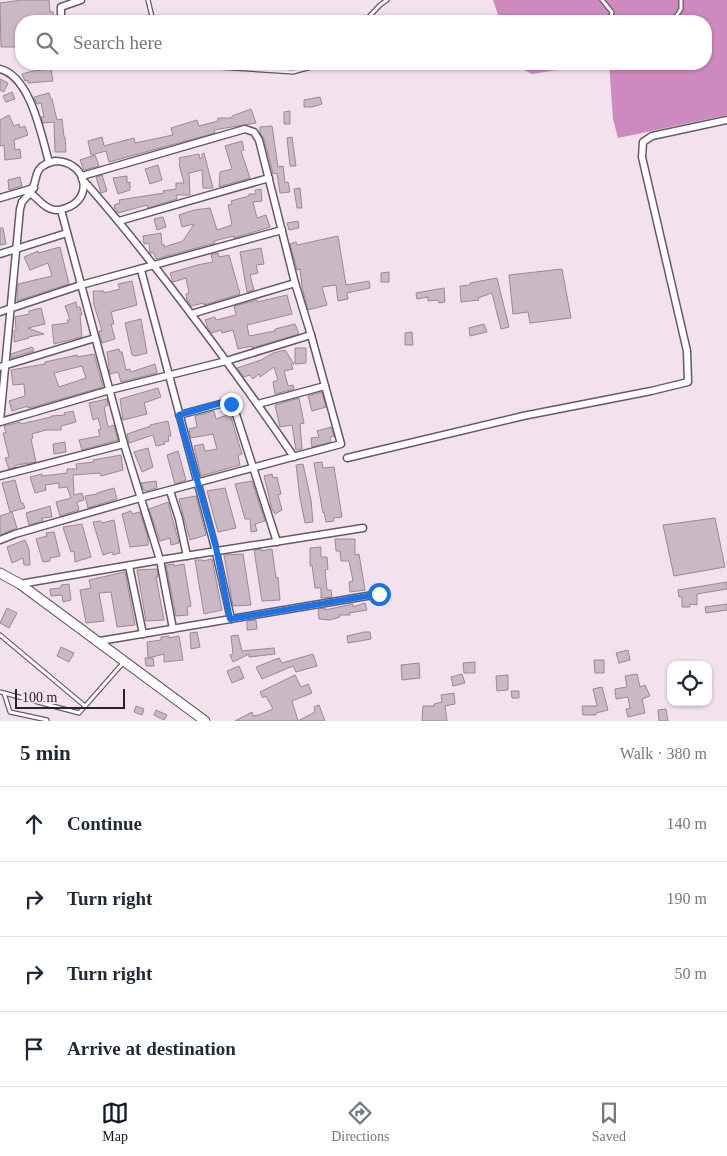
<!DOCTYPE html>
<meta charset="utf-8">
<style>
body{margin:0;font-family:"Times New Roman",serif;background:#f6f6f7;color:#1f2937}
.controls{position:absolute;right:15px;bottom:15px;display:grid;overflow:hidden;border-radius:10px;box-shadow:0 1px 4px #0004}
.controls button{width:45px;height:45px;display:grid;place-items:center;padding:0;border:0;border-bottom:1px solid #e0e1e3;background:#fff;color:#1f2937;font:25px sans-serif}
.scale{position:absolute;left:15px;bottom:12px;width:110px;box-sizing:border-box;padding-left:5px;border:2px solid #292327;border-top:0;font-size:14px;line-height:18px;white-space:nowrap;color:#292327;-webkit-text-stroke:4px #f3e2ee;paint-order:stroke}
.stop{position:absolute;width:15px;height:15px;margin:-11px;border:4px solid #1a73e8;border-radius:50%;background:#fff}
.stop.end{background:#1a73e8;border-color:#fff;box-shadow:0 1px 5px #0008}
.list{margin:0;padding:0;list-style:none}
h2{display:flex;justify-content:space-between;align-items:center;height:65px;margin:0;padding:0 20px;font-size:21px}
h2 small{font-size:16px;font-weight:400;color:#747a83}
.list li{display:grid;grid-template-columns:32px 1fr auto;gap:15px;align-items:center;box-sizing:border-box;height:75px;padding:0 20px;border-top:1px solid #e0e1e3}
.list b{display:block;font-size:19px;white-space:nowrap}
.list em{font-size:16px;font-style:normal;color:#747a83}
.icon{flex:none;width:28px;height:28px;fill:none;stroke:currentColor;stroke-width:2;stroke-linecap:round;stroke-linejoin:round}
.map{position:relative;flex:none;width:727px;height:721px;overflow:hidden}
.search{position:absolute;background:#fff;box-shadow:0 1px 4px #0004;left:15px;right:15px;top:15px;height:55px;display:flex;align-items:center;gap:12px;box-sizing:border-box;padding:0 18px;border-radius:20px;color:#747a83;font-size:19px}
.sheet{height:365px;background:#fff}
nav{display:flex;justify-content:space-around;align-items:center;box-sizing:border-box;height:70px;border-top:1px solid #e0e1e3;background:#fff;font-size:14px;color:#747a83}
nav a{display:grid;justify-items:center;gap:2px}
nav .on{color:#111827}
.map>svg:first-child{display:block}
</style>
<div class="map">
<svg width="727" height="721" viewBox="0 0 727 721">
<rect width="100%" height="100%" fill="#f3e2ee"/>
<g fill="#ce89bf">
<path d="M493,0H727V115L618,138L613,119L609,64H706V21H500Z"/>
<path d="M515,64H596L532,74L516,66Z"/>
</g>
<g fill="#cab9c5" stroke="#988994" fill-rule="evenodd">
<path d="M22,0H49L50,12H53L54,21H21V47H1L0,3Z"/>
<path d="M51,69L53,81L28,83V80L25,81L22,74L33,71Z"/>
<path d="M0,79L8,83L4,92L0,90Z"/>
<path d="M12,92L15,99L6,102L3,96Z"/>
<path d="M49,93L51,99H52L57,120L62,119L64,137H65L66,152H55L54,122L43,123L41,117H44L41,103L37,104L34,97Z"/>
<path d="M320,97L322,104L312,107H304V100Z"/>
<path d="M251,109L256,123L214,130L215,133L109,162L106,151L91,155L88,141L102,137L104,146L134,138L135,143L173,135L171,128L197,120L199,126L218,121V118H232V116Z"/>
<path d="M290,111V124H284V112Z"/>
<path d="M9,115L14,126L19,124L20,128L25,126L28,135L14,140L15,150L20,149L21,158L5,160L4,145L0,146V120Z"/>
<path d="M272,126L278,167L283,166L285,183L288,182L290,192L280,193L277,173L273,174L264,139L260,133V127Z"/>
<path d="M292,137L296,166H290L287,138Z"/>
<path d="M242,141L244,150L241,151L250,178L219,187L220,172L232,169L225,146Z"/>
<path d="M204,153L213,188H203L202,170L189,173L190,195H176L177,199L148,208L147,205L118,213L115,209L114,205L120,203L119,200L164,193L163,191L176,189V183H184L179,164L180,163L179,158L199,154L200,159L202,158V154Z"/>
<path d="M95,155L99,166L84,170L80,160Z"/>
<path d="M158,165L162,180L150,184L145,169Z"/>
<path d="M102,175L107,191L101,193L96,177Z"/>
<path d="M127,176V183L130,182V190L118,194L113,178Z"/>
<path d="M20,177L22,186L9,190L8,180Z"/>
<path d="M300,188L302,208H297L294,189Z"/>
<path d="M261,189L262,201L253,202L257,218L266,215L270,227L234,238V236L214,241L215,243L156,259L154,253H150L149,243L144,244L143,236L161,233L162,245L164,244V247L183,241L194,224L182,227L179,215L194,210L210,208L217,230L232,225L228,205L232,204L231,201L249,196V194H256L255,190Z"/>
<path d="M163,217L166,227L157,230L154,219Z"/>
<path d="M298,221L299,228L289,230L287,223Z"/>
<path d="M0,228H3L6,244L0,245Z"/>
<path d="M338,236L346,285L369,281L370,288L347,293L348,299L338,301L336,285L322,287L327,305L308,310L302,287L300,269L297,270L290,244L296,242L297,245Z"/>
<path d="M60,247L69,284L17,301L18,284L52,276L48,263L30,270L24,257L38,251V253Z"/>
<path d="M261,248L264,264L256,265L258,273L250,275L254,290L247,292L240,252Z"/>
<path d="M218,253L219,257L229,255L240,294L204,305V303L191,306L187,300L186,294L189,293L186,278L173,282L170,273L197,265L213,262L211,255Z"/>
<path d="M562,269L571,318L530,323L528,312L513,314L509,275Z"/>
<path d="M389,272V282H381V273Z"/>
<path d="M497,278L509,327L501,329L492,293L478,298L479,300L461,302L460,286L470,285V283Z"/>
<path d="M132,281L137,305L111,312L114,324H111L115,339L102,343L99,331H102L94,305L93,291H104V293L120,289L118,284Z"/>
<path d="M444,288L445,302L439,303L438,300L428,301V297L417,299L416,293Z"/>
<path d="M287,295L292,314L247,325L249,336L275,331V329L295,324L299,334L252,348V346L238,349L233,330L222,333L221,330L212,333L208,328L205,320L215,317L216,320L236,315L234,306L257,300V302Z"/>
<path d="M76,302L77,307H80L82,315H80L82,337L54,344L52,325L68,323L67,320H70L65,306Z"/>
<path d="M41,308L45,324L28,328L44,334L28,337L29,338L14,342V331L16,330L15,317L29,314V311Z"/>
<path d="M141,319L147,353L135,356L132,355L125,323Z"/>
<path d="M484,324L487,332L470,336L469,328Z"/>
<path d="M412,332L413,345H405V333Z"/>
<path d="M32,347L34,351L11,358V354Z"/>
<path d="M295,348H306V363L295,364Z"/>
<path d="M119,349L120,352H122L126,370L130,369L131,372L155,364L157,373L121,382L118,372L110,374L107,352Z"/>
<path d="M285,350L294,364H291L293,369L284,371L288,386L293,385L294,389L275,394L273,382L278,380L274,367L260,377L259,374L253,379L250,375L244,377L237,368L261,360L273,353Z"/>
<path d="M94,354L103,387L33,407L28,408V406L12,411L9,401L25,396L24,384L13,385L11,370L45,364V362L77,355V357ZM82,366L86,378L59,387L54,373Z"/>
<path d="M158,388L161,397L144,403L147,414L123,420L120,399Z"/>
<path d="M322,392L326,407L312,411L308,396Z"/>
<path d="M299,398L304,423L300,424L302,449L296,450L292,425L280,427L275,405Z"/>
<path d="M107,399L108,405L104,407L108,427L114,425L118,440L82,450L79,440L100,436L98,430L101,429L98,418L93,420L89,403Z"/>
<path d="M73,411L76,422L61,426V430H46L32,434L33,438L31,439L36,462L16,465V467L9,469L5,458L9,457L3,433H6L4,426L20,422V424L34,421L51,417V416L65,415L64,413Z"/>
<path d="M214,411L216,419L230,414L242,454L238,455L240,465L201,476L194,446L203,444L205,451L217,449L213,434L191,438L189,429L197,427L195,416Z"/>
<path d="M168,421L171,436H168L169,441L164,442L165,444L156,446L153,435L129,443L127,434L151,426L150,425Z"/>
<path d="M331,427L334,436L330,437L331,442L312,447L311,438L319,437L317,431Z"/>
<path d="M65,442L66,452L54,454L53,444Z"/>
<path d="M148,448L153,467L142,472L134,452Z"/>
<path d="M178,451L186,480L175,484L167,455Z"/>
<path d="M121,455L123,470L101,476L100,473L73,475L74,495L82,493L84,500L77,502L79,510L60,516L56,502L71,498L67,487L59,488V483L45,485L46,490L35,493L30,477L42,474V476L67,473V469H77L76,464L94,462L93,460Z"/>
<path d="M322,462L323,468L334,467L342,517L333,518L334,521L326,522L324,512L323,513L314,463Z"/>
<path d="M303,464L311,500L313,522L305,523L300,498L296,465Z"/>
<path d="M272,474L273,478L277,477L281,494L278,495L282,510L275,514L272,509L264,476Z"/>
<path d="M15,480L21,503H23L25,508L10,512L2,483Z"/>
<path d="M156,481L157,488L146,491L144,490L141,483Z"/>
<path d="M252,481L265,521L255,524L257,531L251,532L250,519H245L235,484Z"/>
<path d="M114,488L117,499L88,508L85,496L97,494V493Z"/>
<path d="M225,488L236,528L218,532L207,491Z"/>
<path d="M196,496L206,535L190,540L179,499Z"/>
<path d="M168,502L179,543L171,545L170,538L160,541L149,509Z"/>
<path d="M50,506L52,517L42,518L43,521L29,525L26,513Z"/>
<path d="M131,511L132,514L140,512L148,538V545L130,547L122,514Z"/>
<path d="M12,512L17,528L0,535V516Z"/>
<path d="M715,518L725,567L674,576L663,525Z"/>
<path d="M114,520L120,553L113,555L112,552L103,555L93,522L101,521L102,523Z"/>
<path d="M82,524L91,557L75,562L74,551L71,552L63,527Z"/>
<path d="M54,532L60,556L50,558V561L43,562L36,539L47,536L46,533Z"/>
<path d="M335,539H355V555L359,554L365,590L350,592L349,582L353,581L349,561H341L340,551H336Z"/>
<path d="M25,540L29,549L30,565H24L23,558L12,563L7,547Z"/>
<path d="M321,547V557H327L328,569L325,570L327,590H331L332,597L321,598V588H315L312,565L310,566V548Z"/>
<path d="M261,549V551L272,549L276,578L278,577L280,600L262,601L254,550Z"/>
<path d="M243,554L251,605L233,606L224,555Z"/>
<path d="M212,559L222,610L204,614L195,560H203V561Z"/>
<path d="M174,564V566L184,564L191,606L187,607L188,615L176,616L166,565Z"/>
<path d="M157,569L158,577H156L164,620L146,621L137,570Z"/>
<path d="M125,572L135,625L117,627L111,592L99,593L104,621L86,623L80,590L91,588L89,580Z"/>
<path d="M727,582V589L697,594V605L690,604V607H682V597H679L678,590Z"/>
<path d="M69,584L71,600L63,602L62,595L51,596L50,589L61,588V585Z"/>
<path d="M365,603L367,610L349,613L350,615H339L340,617L330,620L319,619L318,609L325,608V610L353,604V607Z"/>
<path d="M727,604V610L706,613L705,607Z"/>
<path d="M7,608L17,613L9,628L0,623Z"/>
<path d="M256,620L257,629L247,630V621Z"/>
<path d="M197,632L200,647L191,649L190,633Z"/>
<path d="M364,632H370L371,639L348,643L347,636Z"/>
<path d="M238,635L242,651L274,648L275,654L249,657V654L233,662L230,655L233,654L231,636Z"/>
<path d="M169,636V638L179,636L183,660L164,662V654L148,658L147,642L161,640V637Z"/>
<path d="M61,647L74,653L69,662L57,656Z"/>
<path d="M628,650L630,660L619,663L616,653Z"/>
<path d="M313,654L317,666L296,672L293,666L262,679L256,667L279,658L282,663Z"/>
<path d="M145,658H153L154,666H146Z"/>
<path d="M594,660H604V673H595Z"/>
<path d="M475,662V673H464L463,663Z"/>
<path d="M419,663L420,678L402,680L401,665Z"/>
<path d="M239,666L244,678L232,683L227,671Z"/>
<path d="M462,674L465,683L453,686L451,677Z"/>
<path d="M637,674L640,687L645,685L650,696L642,699L645,713L628,717L626,709L630,708L628,697L616,699L615,689L627,687L625,676Z"/>
<path d="M295,675L301,687L308,684L312,693L292,701L298,721L315,712L314,707L319,705L325,721H235L252,712L253,716L259,715L273,709L266,696L263,698L260,692Z"/>
<path d="M508,675V690L497,691L496,676Z"/>
<path d="M602,687L608,710L596,713V715H583L582,706H597L593,689Z"/>
<path d="M511,691H519V698H512Z"/>
<path d="M454,693L455,704L445,706L447,721H422L423,706H434V704L442,702L441,695Z"/>
<path d="M136,706L144,709L142,715L134,712Z"/>
<path d="M666,709L668,721H659L658,710Z"/>
<path d="M156,710L167,715L164,720L154,715Z"/>
</g>
<g fill="none" stroke-linecap="round" stroke-linejoin="round">
<defs>
<g id="service">
<path d="M148,0L153,21"/>
<path d="M602,0L612,12L610,21"/>
<path d="M365,21L380,5L387,0"/>
<path d="M673,21L681,9V0"/>
<path d="M169,64L293,72L322,64"/>
<path d="M0,635L85,706"/>
<path d="M0,692L79,713L123,663"/>
<path d="M4,693L10,712L47,720"/>
</g>
<g id="minor">
<path d="M61,21V7L81,0"/>
<path d="M0,69C31,77 41,135 49,162"/>
<path d="M55,161C86,161 95,198 66,208C60,210 57,211 51,209C42,206 38,198 30,193C40,179 30,167 55,161Z"/>
<path d="M82,179C113,213 141,249 169,285C212,341 254,398 294,457"/>
<path d="M0,198L34,188"/>
<path d="M61,210L124,444L160,560L173,629"/>
<path d="M119,221L269,178"/>
<path d="M0,254L67,233"/>
<path d="M141,270L215,548L231,619"/>
<path d="M0,312L81,285L282,230"/>
<path d="M191,314L295,283"/>
<path d="M0,367L95,338"/>
<path d="M258,404L325,386"/>
<path d="M179,415L224,403H228L233,405L277,542"/>
<path d="M0,421L20,209L22,202L30,193"/>
<path d="M0,422L110,390L226,361L311,335"/>
<path d="M347,458L523,416L651,391L688,382L687,351L642,157L643,142L652,136L727,120"/>
<path d="M0,476L124,444"/>
<path d="M170,491L179,519L187,556"/>
<path d="M0,540L15,534L140,498L341,444L311,335L295,283L259,140L254,132L245,129L82,176"/>
<path d="M129,566L143,634"/>
<path d="M20,584L160,560L363,528"/>
<path d="M100,641L379,594"/>
</g>
<path id="secondary" d="M0,573L20,584L205,721"/>
</defs>
<use href="#service" stroke="#675964" stroke-width="5.5"/>
<use href="#minor" stroke="#675964" stroke-width="9"/>
<use href="#secondary" stroke="#675964" stroke-width="11"/>
<use href="#service" stroke="#fff" stroke-width="3"/>
<use href="#minor" stroke="#fff" stroke-width="6"/>
<use href="#secondary" stroke="#fff" stroke-width="9"/>
</g>
<g fill="none" stroke-linecap="round" stroke-linejoin="round">
<path stroke="#1a73e8" stroke-width="6" d="M231,404L224,402L179,415L216,548L230,619L379,594"/>
</g>
</svg>
<div class="controls">
<button><svg class="icon" aria-label="locate" viewBox="0 0 24 24"><circle cx="12" cy="12" r="6"/><path d="M12 2v4M12 18v4M2 12h4M18 12h4"/></svg></button>
</div>
<div class="scale">100 m</div>
<div class="stop" style="left:379px;top:594px"></div>
<div class="stop end" style="left:231px;top:404px"></div>
<div class="search"><svg class="icon" aria-label="search" viewBox="0 0 24 24"><circle cx="10" cy="10" r="6"/><path d="M15 15l6 6"/></svg>Search here</div>
</div>
<section class="sheet">
<h2>5 min<small>Walk · 380 m</small></h2>
<ul class="list">
<li><svg class="icon" aria-label="ahead" viewBox="0 0 24 24"><path d="M12 20V5M6 11l6-6 6 6"/></svg><div><b>Continue</b></div><em>140 m</em></li>
<li><svg class="icon" aria-label="right" viewBox="0 0 24 24"><path d="M7 20v-9h11M14 6l5 5-5 5"/></svg><div><b>Turn right</b></div><em>190 m</em></li>
<li><svg class="icon" aria-label="right" viewBox="0 0 24 24"><path d="M7 20v-9h11M14 6l5 5-5 5"/></svg><div><b>Turn right</b></div><em>50 m</em></li>
<li><svg class="icon" aria-label="arrive" viewBox="0 0 24 24"><path d="M6 21V4h12l-3 4 3 4H6"/></svg><div><b>Arrive at destination</b></div></li>
</ul>
</section>
<nav>
<a class="on"><svg class="icon" aria-label="map" viewBox="0 0 24 24"><path d="M3 6l6-2 6 2 6-2v14l-6 2-6-2-6 2zM9 4v14M15 6v14"/></svg>Map</a>
<a><svg class="icon" aria-label="directions" viewBox="0 0 24 24"><path d="M12 3l9 9-9 9-9-9zM9 14v-3h6M13 9l2 2-2 2"/></svg>Directions</a>
<a><svg class="icon" aria-label="saved" viewBox="0 0 24 24"><path d="M7 4h10v16l-5-4-5 4z"/></svg>Saved</a>
</nav>
